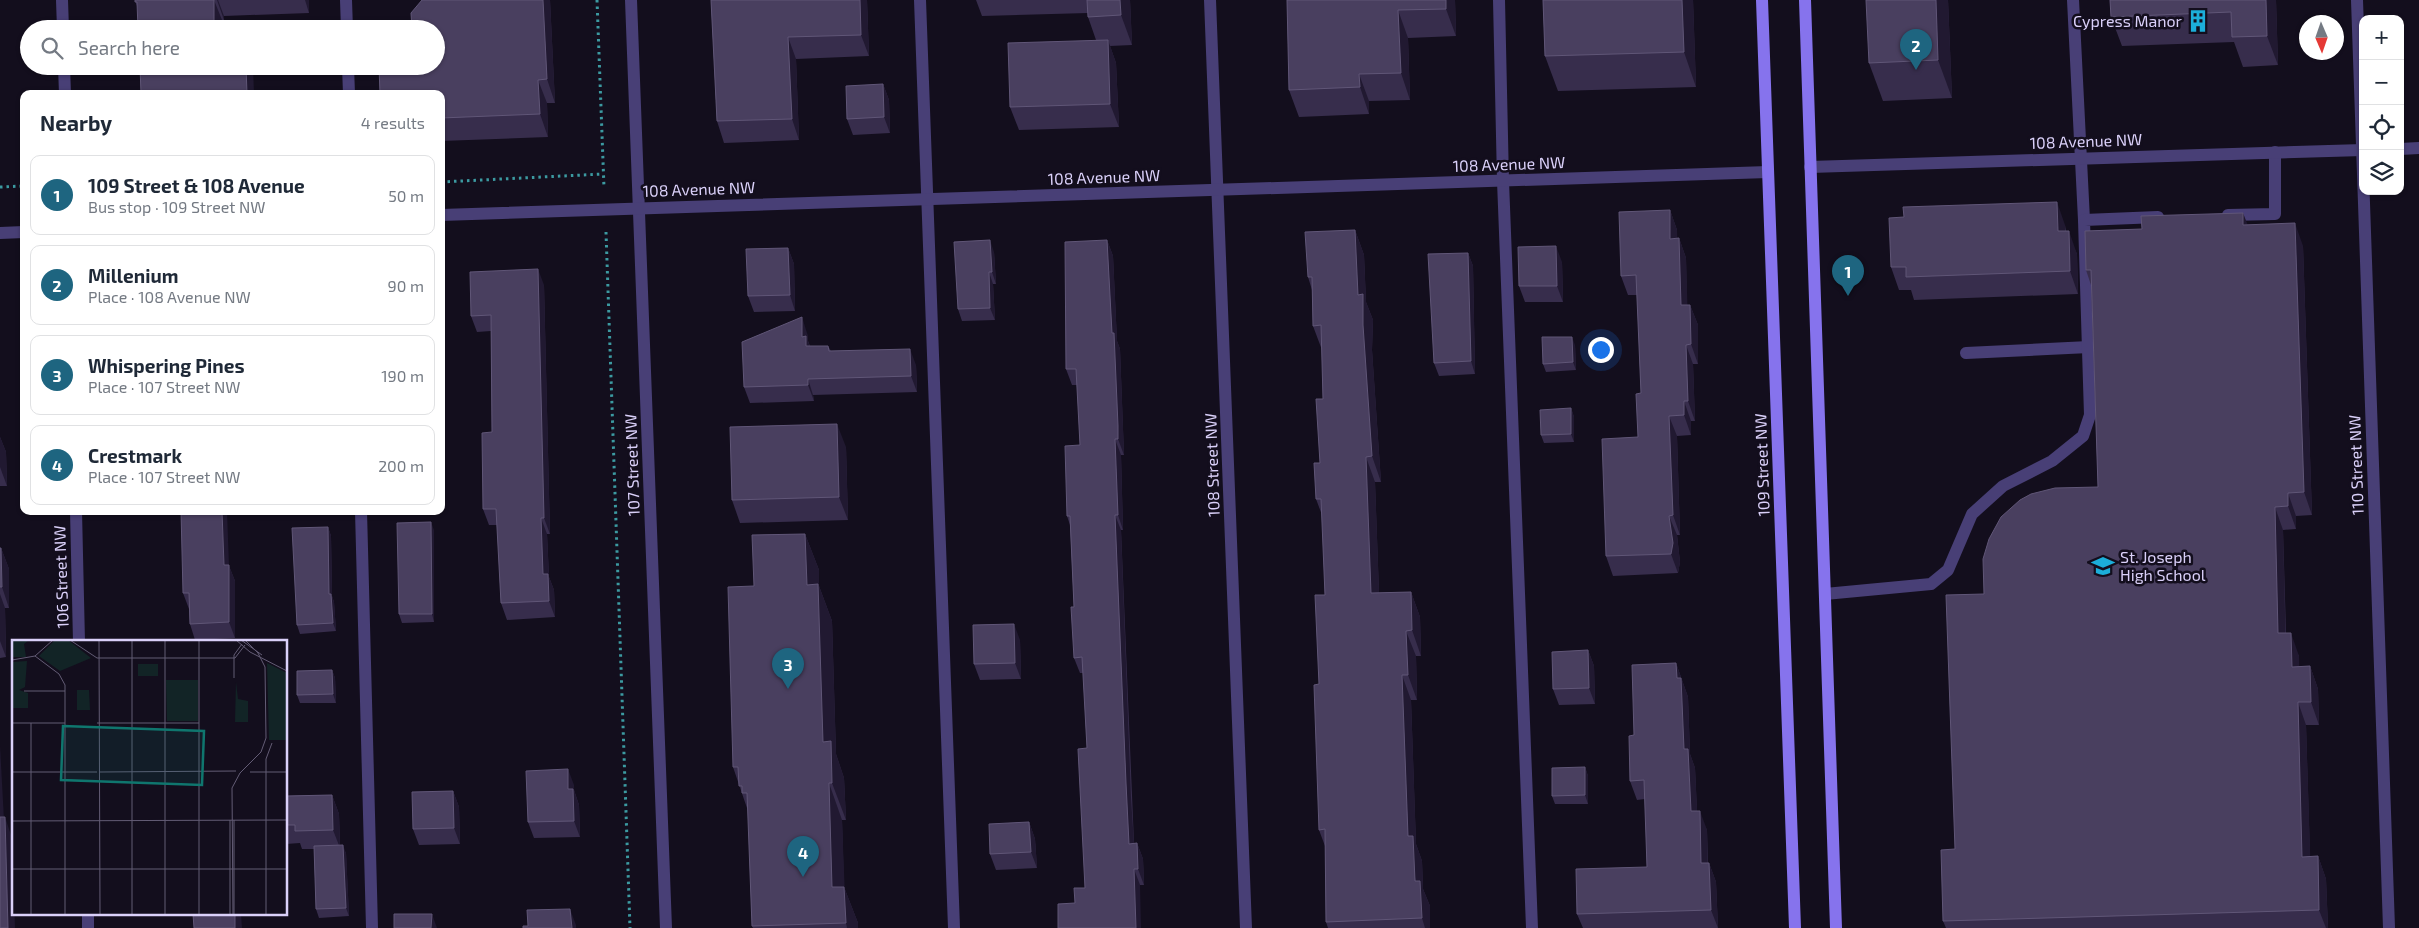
<!DOCTYPE html>
<meta charset="utf-8">
<style>
body{margin:0;font-family:"Exo 2",sans-serif;background:#f2f2f3;color:#1f2937}
.controls{position:absolute;right:15px;top:15px;display:grid;overflow:hidden;border-radius:10px;box-shadow:0 1px 4px #0004}
.controls button{width:45px;height:45px;display:grid;place-items:center;padding:0;border:0;border-bottom:1px solid #e0e1e3;background:#fff;color:#1f2937;font:25px sans-serif}
.compass{position:absolute;left:2299px;top:15px;width:45px;height:45px;border-radius:50%;background:#fff;box-shadow:0 1px 4px #0004;rotate:178deg}
.you{position:absolute;left:1600px;top:349px;width:18px;height:18px;margin:-12px;border:4px solid #fff;border-radius:50%;background:#1a73e8;box-shadow:0 0 0 8px #1a73e833}
.badge{display:grid;place-items:center;width:32px;height:32px;border-radius:50%;background:#1e6580;color:#fff;font-size:16px;font-weight:700}
.pin{position:absolute;translate:-50% -41px;filter:drop-shadow(0 1px 2px #0008)}
.pin::after{content:'';position:absolute;top:26px;width:18px;height:15px;background:inherit;clip-path:polygon(0 0,100% 0,50% 100%)}
.list{margin:0;padding:0;list-style:none}
h2{display:flex;justify-content:space-between;align-items:center;height:65px;margin:0;padding:0 20px;font-size:21px}
h2 small{font-size:16px;font-weight:400;color:#747a83}
.list li{display:grid;grid-template-columns:32px 1fr auto;gap:15px;align-items:center;box-sizing:border-box;height:80px;margin:0 10px 10px;padding:0 10px;border:1px solid #e0e1e3;border-radius:10px}
.list b{display:block;font-size:19px;white-space:nowrap}
.list p{margin:0;font-size:16px;white-space:nowrap;color:#747a83}
.list em{font-size:16px;font-style:normal;color:#747a83}
.icon{flex:none;width:28px;height:28px;fill:none;stroke:currentColor;stroke-width:2;stroke-linecap:round;stroke-linejoin:round}
.map{position:relative;flex:none;width:2419px;height:928px;overflow:hidden}
.search{position:absolute;background:#fff;box-shadow:0 1px 4px #0004;left:20px;top:20px;width:425px;height:55px;display:flex;align-items:center;gap:12px;box-sizing:border-box;padding:0 18px;border-radius:28px;color:#747a83;font-size:19px}
.panel{position:absolute;background:#fff;box-shadow:0 1px 4px #0004;left:20px;top:90px;width:425px;height:425px;border-radius:10px}
.map>svg:first-child{display:block}
</style>
<div class="map">
<svg width="2419" height="928" viewBox="0 0 2419 928">
<rect width="100%" height="100%" fill="#130e1d"/>
<g fill="none" stroke-linecap="round" stroke-linejoin="round">
<g stroke="#3c9aa1" stroke-width="3" stroke-dasharray="2.5 4" stroke-linecap="butt">
<path d="M597,0L604,188"/>
<path d="M441,182L603,174"/>
<path d="M0,187L24,186"/>
<path d="M606,232L630,928"/>
</g>
<g stroke="#483f76" stroke-width="12">
<path d="M346,0L347,29"/>
<path d="M920,0L954,928"/>
<path d="M1499,0L1503,181L1532,928"/>
<path d="M2073,0L2084,220"/>
<path d="M348,66L349,94"/>
<path d="M2228,215L2275,214V152"/>
<path d="M1966,353L2089,347"/>
<path d="M361,511L372,928"/>
<path d="M1825,594L1931,584L1948,570L1972,514L2003,486L2052,461L2083,436L2090,415L2084,220L2158,217"/>
</g>
<g stroke="#483f76" stroke-width="12">
<path d="M62,0L63,29"/>
<path d="M631,0L666,928"/>
<path d="M1210,0L1246,928"/>
<path d="M2357,0L2389,928"/>
<path d="M64,66L65,94"/>
<path d="M2400,149L2419,148"/>
<path d="M1810,167L2363,150"/>
<path d="M441,215L1768,172"/>
<path d="M0,233L24,232"/>
<path d="M76,511L79,642"/>
<path d="M88,914V928"/>
</g>
<g stroke="#8673ed" stroke-width="12">
<path d="M1762,0L1795,928"/>
<path d="M1805,0L1836,928"/>
</g>
</g>
<g fill="#372d4c">
<path d="M135,0H309V13L224,16V20H222V29H138V9Z"/>
<path d="M550,0L555,103H547L548,137L441,141V94L436,66Z"/>
<path d="M711,0H867L869,56L796,59L799,140L724,143L717,121Z"/>
<path d="M976,0H1130L1132,45L1110,46L1116,63L1119,127L1019,130L1010,107L1096,40L1088,17V13L982,16Z"/>
<path d="M1287,0H1455L1456,36L1408,38L1410,100L1369,101V114L1299,117L1289,90Z"/>
<path d="M1543,0H1693L1696,87L1558,91L1545,56Z"/>
<path d="M1948,0L1952,98L1883,101L1869,63Z"/>
<path d="M2110,0H2276L2278,65L2243,67L2234,42L2122,46L2111,17Z"/>
<path d="M883,84L889,100L890,133L853,135L847,119Z"/>
<path d="M1670,210L1677,230V238H1679L1686,258L1687,305H1690L1698,325V364H1693L1695,421H1691V435L1677,436L1680,535H1677L1680,562L1678,573L1613,576L1606,556L1638,437L1641,393L1637,295H1628L1621,276Z"/>
<path d="M2243,213L2247,225L2303,246L2312,515L2296,516V529L2283,530L2286,633L2299,656V667L2310,666L2318,689L2319,725H2306L2310,857L2318,856L2326,879L2328,928H1946L1943,921L1955,849L1984,594L2098,487L2091,285L2086,270L2142,229Z"/>
<path d="M2065,225L2066,231L2077,254L2078,294L1914,300L1911,290H1899L1891,267Z"/>
<path d="M1355,230L1364,255L1366,302L1373,320L1372,350L1381,482H1375L1379,593L1411,592L1420,617L1421,656H1416L1417,700H1411L1416,844L1422,861L1423,889L1430,906V928H1328L1326,922L1325,846L1319,830V684L1325,595L1322,515L1316,499L1320,463L1323,399L1322,350L1313,326L1312,290L1308,277Z"/>
<path d="M1107,240L1113,256L1117,341L1120,349L1124,455H1121L1123,530H1121L1134,843H1137L1143,859L1144,885H1140L1075,903L1085,888L1087,748L1083,673H1080L1074,658V607L1070,525L1067,516L1080,445L1077,385H1072L1066,369Z"/>
<path d="M788,248L794,264L795,311L754,312L748,296Z"/>
<path d="M994,252L996,284H993L995,320L962,321L958,309Z"/>
<path d="M1468,253L1473,266L1475,374L1439,376L1434,363Z"/>
<path d="M1562,262L1563,302H1525L1519,286Z"/>
<path d="M544,285L550,534H547L549,577L554,590L555,617L507,620L501,603L497,525H489L483,509L492,432L491,331L477,332L471,316Z"/>
<path d="M807,333L808,341L810,346H828L831,351L916,365L917,392L813,395L814,401L750,403L744,387Z"/>
<path d="M1575,345L1576,370L1546,372L1543,364Z"/>
<path d="M1571,408L1574,417V442L1544,443L1541,435Z"/>
<path d="M0,437L6,452L7,486H0Z"/>
<path d="M846,447L848,520L740,523L732,500Z"/>
<path d="M328,527L331,536L332,596L334,602L336,631L300,634L297,625Z"/>
<path d="M434,530V622L402,623L399,614Z"/>
<path d="M805,534L819,570V586L832,621L836,754L844,778L846,820H842L844,887L858,923V928H753L752,926L748,811L733,767L754,586Z"/>
<path d="M0,548H1L9,569V608H5L6,657L0,658Z"/>
<path d="M229,566L235,581V638L195,640L190,624L189,609L183,593Z"/>
<path d="M1020,640L1021,679L980,680L974,664Z"/>
<path d="M1588,650L1594,666L1595,704L1559,705L1553,689Z"/>
<path d="M1676,663L1688,697L1690,754L1695,768L1697,811L1707,830L1708,863H1709L1716,882L1718,928H1583L1577,914L1647,867L1645,799L1637,800L1630,781L1634,735Z"/>
<path d="M332,670L335,678L336,703H300L297,695Z"/>
<path d="M1585,767L1588,776V804H1555L1552,796Z"/>
<path d="M574,785V790L579,805L580,837L534,838L528,822Z"/>
<path d="M453,791L459,807L460,844L419,845L413,829Z"/>
<path d="M332,795L339,814L340,845L346,853L349,916L319,918L316,909L314,849H302L300,843L286,844V796Z"/>
<path d="M1029,822L1035,839L1037,868L996,870L990,854Z"/>
</g>
<g fill="#211931">
<path d="M214,0L222,20V29H214Z"/>
<path d="M217,0H218L224,16V20Z"/>
<path d="M305,0H309V13Z"/>
<path d="M543,0H550L555,103L547,79Z"/>
<path d="M860,0H867L869,56L861,35Z"/>
<path d="M1120,0H1130L1132,45L1121,15Z"/>
<path d="M1446,0H1455L1456,36L1446,9Z"/>
<path d="M1682,0H1693L1696,87L1684,52Z"/>
<path d="M1936,0H1948L1952,98L1938,60Z"/>
<path d="M2266,0H2276L2278,65L2267,36Z"/>
<path d="M1398,10L1408,38L1410,100L1401,73Z"/>
<path d="M788,37L796,59L799,140L792,119Z"/>
<path d="M1108,40L1116,63L1119,127L1110,104Z"/>
<path d="M246,66H253L254,94H247Z"/>
<path d="M1359,74L1369,101V114L1360,87Z"/>
<path d="M538,80L547,103L548,137L540,114Z"/>
<path d="M883,84L889,100L890,133L884,117Z"/>
<path d="M2057,202L2065,225L2066,254L2058,231Z"/>
<path d="M1670,210L1677,230L1678,258L1670,239Z"/>
<path d="M2243,213L2252,236L2243,225Z"/>
<path d="M2295,223L2303,246L2312,515L2304,492Z"/>
<path d="M1355,230L1364,255L1366,302L1373,320L1372,350L1381,482L1372,456L1358,295Z"/>
<path d="M2069,231L2077,254L2078,294L2070,271Z"/>
<path d="M1679,238L1686,258L1688,325L1681,305Z"/>
<path d="M990,240L994,252L996,284L992,272Z"/>
<path d="M1107,240L1113,256L1117,341L1120,349L1124,455L1118,439Z"/>
<path d="M1556,246L1562,262L1563,302L1557,286Z"/>
<path d="M788,248L794,264L795,311L790,295Z"/>
<path d="M1468,253L1473,266L1475,374L1471,361Z"/>
<path d="M538,269L544,285L550,534L544,518Z"/>
<path d="M989,272L993,284L995,320L990,308Z"/>
<path d="M441,273V274L443,311L441,307Z"/>
<path d="M1690,305L1698,325V364L1691,344Z"/>
<path d="M802,317L807,333L808,341L812,353V362L802,337Z"/>
<path d="M1572,337L1575,345L1576,370L1573,362Z"/>
<path d="M1686,345L1693,364L1695,421L1688,401Z"/>
<path d="M910,349L916,365L917,392L911,376Z"/>
<path d="M808,379L813,395L814,401L808,385Z"/>
<path d="M1684,401L1691,421V435L1684,415Z"/>
<path d="M1571,408L1574,417V442L1571,434Z"/>
<path d="M1669,416L1677,436L1680,535L1673,515Z"/>
<path d="M837,424L846,447L848,520L839,497Z"/>
<path d="M0,437L6,452L7,486L0,467Z"/>
<path d="M1115,439L1121,455L1123,530L1118,515Z"/>
<path d="M1366,457L1375,482L1380,619L1371,593Z"/>
<path d="M2288,493L2296,516V529L2288,506Z"/>
<path d="M2275,507L2283,530L2286,656L2278,633Z"/>
<path d="M222,511H227L229,566L235,581V638L229,622L224,565Z"/>
<path d="M1115,515L1121,530L1131,798L1135,859L1129,844L1126,783Z"/>
<path d="M1669,516L1677,535L1680,562L1678,573L1671,554Z"/>
<path d="M541,518L547,534L549,577L554,590L555,617L549,601L543,574Z"/>
<path d="M431,522L434,530V622L432,614Z"/>
<path d="M328,527L331,536L332,596L334,602L336,631L333,623L329,594Z"/>
<path d="M805,534L819,570V586L832,621L836,754L844,778L846,820L832,783L823,742L807,585Z"/>
<path d="M1,548L9,569V608L2,587Z"/>
<path d="M1411,592L1420,617L1421,656L1412,630Z"/>
<path d="M0,594L5,608L6,657L0,641Z"/>
<path d="M1014,624L1020,640L1021,679L1015,663Z"/>
<path d="M1406,631L1416,656L1417,700L1408,675Z"/>
<path d="M2291,633L2299,656L2300,690L2292,667Z"/>
<path d="M1588,650L1594,666L1595,704L1589,688Z"/>
<path d="M1676,663L1688,697L1690,754L1695,768L1698,830L1691,811L1684,749L1677,678Z"/>
<path d="M2310,666L2318,689L2319,725L2311,702Z"/>
<path d="M332,670L335,678L336,703L333,694Z"/>
<path d="M1402,675L1411,700L1416,844L1422,861L1423,889L1430,906V928H1425L1422,918L1408,836Z"/>
<path d="M2298,702L2306,725L2311,880L2302,857Z"/>
<path d="M0,746L5,838L0,825Z"/>
<path d="M1585,767L1588,776V804L1585,795Z"/>
<path d="M568,769L574,785V790L579,805L580,837L574,821L568,789Z"/>
<path d="M829,783L842,820L846,924L832,887Z"/>
<path d="M453,791L459,807L460,844L454,828Z"/>
<path d="M332,795L339,814L340,848L333,830Z"/>
<path d="M1700,811L1707,830L1708,882L1701,863Z"/>
<path d="M5,817L12,838L15,928H8Z"/>
<path d="M1029,822L1035,839L1037,868L1031,852Z"/>
<path d="M1137,843L1143,859L1144,885L1138,869Z"/>
<path d="M343,845L346,853L349,916L346,908Z"/>
<path d="M2318,856L2326,879L2328,928H2326L2319,910Z"/>
<path d="M1709,863L1716,882L1718,928L1711,910Z"/>
<path d="M1134,869L1140,885L1141,928H1136Z"/>
<path d="M844,887L858,923V928H847L846,923Z"/>
<path d="M570,909L576,925V928H572Z"/>
<path d="M235,914H241L242,928H235Z"/>
<path d="M432,914L437,928H431Z"/>
</g>
<g fill="#493f5f" stroke="#605677">
<path d="M135,0H214V29H138L137,2H135Z"/>
<path d="M422,0H543L547,79L538,80L540,114L441,118V94H380L379,66H436V29H412L411,13Z"/>
<path d="M711,0H860L861,35L788,37L792,119L717,121Z"/>
<path d="M1087,0H1120L1121,15L1088,17Z"/>
<path d="M1287,0H1446V9L1398,10L1401,73L1359,74L1360,87L1289,90Z"/>
<path d="M1543,0H1682L1684,52L1545,56Z"/>
<path d="M1866,0H1936L1938,60L1869,63Z"/>
<path d="M2110,0H2266L2267,36L2232,37L2231,12L2111,17Z"/>
<path d="M1108,40L1110,104L1010,107L1008,43Z"/>
<path d="M140,66H246L247,94H141Z"/>
<path d="M883,84L884,117L847,119L846,86Z"/>
<path d="M2057,202L2058,231H2069L2070,271L1906,277V267H1891L1889,218L1904,217L1903,207Z"/>
<path d="M1670,210V239L1679,238L1681,305H1690L1691,344L1686,345L1688,401H1684V415L1669,416L1673,515L1669,516L1673,543L1671,554L1606,556L1602,439L1638,437L1636,394L1641,393L1636,275L1621,276L1619,212Z"/>
<path d="M2243,213V225L2295,223L2304,492L2288,493V506L2275,507L2278,633H2291L2292,667L2310,666L2311,702H2298L2302,857L2318,856L2319,910L1943,921L1941,850L1955,849L1946,595L1984,594L1983,559L1989,539L2001,517L2020,500L2031,494L2055,488L2098,487L2091,270H2086L2085,231L2142,229L2141,216Z"/>
<path d="M1355,230L1358,295L1363,294V325L1372,456L1366,457L1371,593L1411,592L1412,630L1406,631L1408,675H1402L1408,836H1413L1415,881H1420L1422,918L1326,922L1325,829L1319,830L1314,685L1319,684L1315,595H1325L1321,499H1316L1314,463H1320L1316,399H1323L1321,325L1313,326L1312,277H1308L1305,232Z"/>
<path d="M990,240L992,272H989L990,308L958,309L954,242Z"/>
<path d="M1107,240L1112,333H1114L1118,426V439H1115L1118,515H1115L1126,783L1129,844L1137,843L1138,869H1134L1136,928H1058V904L1075,903L1074,888H1085L1078,749L1087,748L1082,657L1074,658L1071,607H1074L1070,516H1067L1065,446L1080,445L1076,369H1066L1065,242Z"/>
<path d="M1556,246L1557,286H1519L1518,247Z"/>
<path d="M788,248L790,295L748,296L746,249Z"/>
<path d="M1468,253L1471,361L1434,363L1428,254Z"/>
<path d="M538,269L544,518H541L543,574H548L549,601L501,603L496,509H483L482,433L492,432L491,315L471,316L470,272Z"/>
<path d="M802,317V337L806,336V346H828L829,351L910,349L911,376L808,379V385L744,387L742,342Z"/>
<path d="M1542,337H1572L1573,362L1543,364Z"/>
<path d="M1571,408V434L1541,435L1540,410Z"/>
<path d="M837,424L839,497L732,500L730,427Z"/>
<path d="M181,511H222L224,565H229V622L190,624L189,593H183Z"/>
<path d="M431,522L432,614H399L397,523Z"/>
<path d="M328,527L329,594H331L333,623L297,625L292,528Z"/>
<path d="M805,534L807,585L818,584L823,742L831,741L832,783H829L832,887H844L846,923L752,926L747,793H742V786H739L738,767H733L728,587L754,586L752,535Z"/>
<path d="M0,548H1L2,587H0Z"/>
<path d="M1014,624L1015,663L974,664L973,625Z"/>
<path d="M1588,650L1589,688L1553,689L1552,652Z"/>
<path d="M1676,663L1677,678H1681L1684,749H1688L1691,811H1700L1701,863H1709L1711,910L1577,914L1576,869L1647,867L1644,780L1630,781L1629,736L1634,735L1632,665Z"/>
<path d="M332,670L333,694L297,695V671Z"/>
<path d="M1585,767V795L1552,796V768Z"/>
<path d="M568,769V789H573L574,821L528,822L526,771Z"/>
<path d="M453,791L454,828L413,829L412,792Z"/>
<path d="M332,795L333,830L295,831V825H286V796Z"/>
<path d="M0,817H5L8,928H0Z"/>
<path d="M1029,822L1031,852L990,854L989,824Z"/>
<path d="M343,845L346,908L316,909L314,846Z"/>
<path d="M570,909L572,928H523V926H528L527,910Z"/>
<path d="M193,914H235V928H194Z"/>
<path d="M394,914H432L431,928H394Z"/>
</g>
<defs>
<symbol id="building-bare" viewBox="-9 -9 18 18"><path d="M-4-6H4V6H1V3H-1V6H-4ZM-2.5-4.3h1.7v1.8h-1.7ZM.8-4.3h1.7v1.8H.8ZM-2.5-1h1.7V.8h-1.7ZM.8-1h1.7V.8H.8Z" fill="#1caed9" stroke="#130e1d" stroke-width="2.5" paint-order="stroke"/></symbol>
<symbol id="school-bare" viewBox="-9 -9 18 18"><path d="M0-5L7-2L0 1L-7-2ZM-4 1L0 2.5L4 1V4Q0 6-4 4Z" fill="#1caed9" stroke="#130e1d" stroke-width="2.5" paint-order="stroke"/></symbol>
</defs>
<g fill-rule="evenodd">
<use href="#building-bare" x="2182" y="5" width="32" height="32"/>
<use href="#school-bare" x="2087" y="550" width="32" height="32"/>
</g>
<g text-anchor="middle" stroke-width="5" stroke-linejoin="round" paint-order="stroke">
<g font-size="16" fill="#dad0f9" stroke="#130e1d" text-anchor="end">
<text x="2182" y="27">Cypress Manor</text>
<text x="2120" y="563" text-anchor="start">St. Joseph<tspan x="2120" dy="18">High School</tspan></text>
</g>
<g font-size="16" fill="#dad0f9" stroke="#130e1d">
<text transform="translate(2086 141) rotate(-2)" y="6">108 Avenue NW</text>
<text transform="translate(1509 164) rotate(-2)" y="6">108 Avenue NW</text>
<text transform="translate(1104 177) rotate(-2)" y="6">108 Avenue NW</text>
<text transform="translate(699 189) rotate(-2)" y="6">108 Avenue NW</text>
<text transform="translate(632 465) rotate(-92)" y="6">107 Street NW</text>
<text transform="translate(1212 465) rotate(-92)" y="6">108 Street NW</text>
<text transform="translate(1762 465) rotate(-92)" y="6">109 Street NW</text>
<text transform="translate(2356 465) rotate(-92)" y="6">110 Street NW</text>
<text transform="translate(61 577) rotate(-92)" y="6">106 Street NW</text>
</g>
</g>
<g transform="translate(12 640)">
<rect width="275" height="275" fill="#130e1d"/>
<path d="M0,0H17L12,4L14,17H0ZM43,0H56L79,18L48,31L27,16ZM15,21L13,47L7,50L16,53V68H1L0,22ZM255,23L275,33V100H257ZM126,24H146V36H126ZM154,40H186V81H155ZM224,42L226,59L236,61V82H223ZM65,50H77L78,70H65Z" fill="#122426"/>
<path fill="none" stroke="#635c75" stroke-width="1" d="M58,0L85,18H223M87,0L88,275M120,0V275M224,0L238,12L275,31M229,0L250,15M23,16L47,34L53,45V275M223,18L233,5M0,20L23,16L41,0M222,38V15L230,4M12,51H53M0,83H53M19,83V275M85,83H187M0,132H85M88,132L224,131M238,132H275M218,180V275M0,181L275,180M0,229H275M153,275V0M187,275V0M221,275L220,148L228,133L249,112L254,98L253,27L246,13L233,0M222,275V180M254,275V119L260,103"/>
<path fill="#0f766e" fill-opacity="0.15" stroke="#0f766e" stroke-width="2.5" d="M51,86L192,91L190,145L49,140Z"/>
<rect width="275" height="275" fill="none" stroke="#dad0f9" stroke-width="2.5"/>
</g>
</svg>
<div class="controls">
<button>+</button>
<button>−</button>
<button><svg class="icon" aria-label="locate" viewBox="0 0 24 24"><circle cx="12" cy="12" r="6"/><path d="M12 2v4M12 18v4M2 12h4M18 12h4"/></svg></button>
<button><svg class="icon" aria-label="layers" viewBox="0 0 24 24"><path d="M12 4l9 5-9 5-9-5zM3 14l9 5 9-5"/></svg></button>
</div>
<svg class="compass" viewBox="-18 -18 36 36"><path d="M0-13l5 13h-10z" fill="#e53935"/><path d="M0 13l5-13h-10z" fill="#747a83"/></svg>
<div class="you"></div>
<div class="pin badge" style="left:1848px;top:296px">1</div>
<div class="pin badge" style="left:1916px;top:70px">2</div>
<div class="pin badge" style="left:788px;top:689px">3</div>
<div class="pin badge" style="left:803px;top:877px">4</div>
<div class="search"><svg class="icon" aria-label="search" viewBox="0 0 24 24"><circle cx="10" cy="10" r="6"/><path d="M15 15l6 6"/></svg>Search here</div>
<section class="panel">
<h2>Nearby<small>4 results</small></h2>
<ul class="list">
<li><span class="badge">1</span><div><b>109 Street &amp; 108 Avenue</b><p>Bus stop · 109 Street NW</p></div><em>50 m</em></li>
<li><span class="badge">2</span><div><b>Millenium</b><p>Place · 108 Avenue NW</p></div><em>90 m</em></li>
<li><span class="badge">3</span><div><b>Whispering Pines</b><p>Place · 107 Street NW</p></div><em>190 m</em></li>
<li><span class="badge">4</span><div><b>Crestmark</b><p>Place · 107 Street NW</p></div><em>200 m</em></li>
</ul>
</section>
</div>
